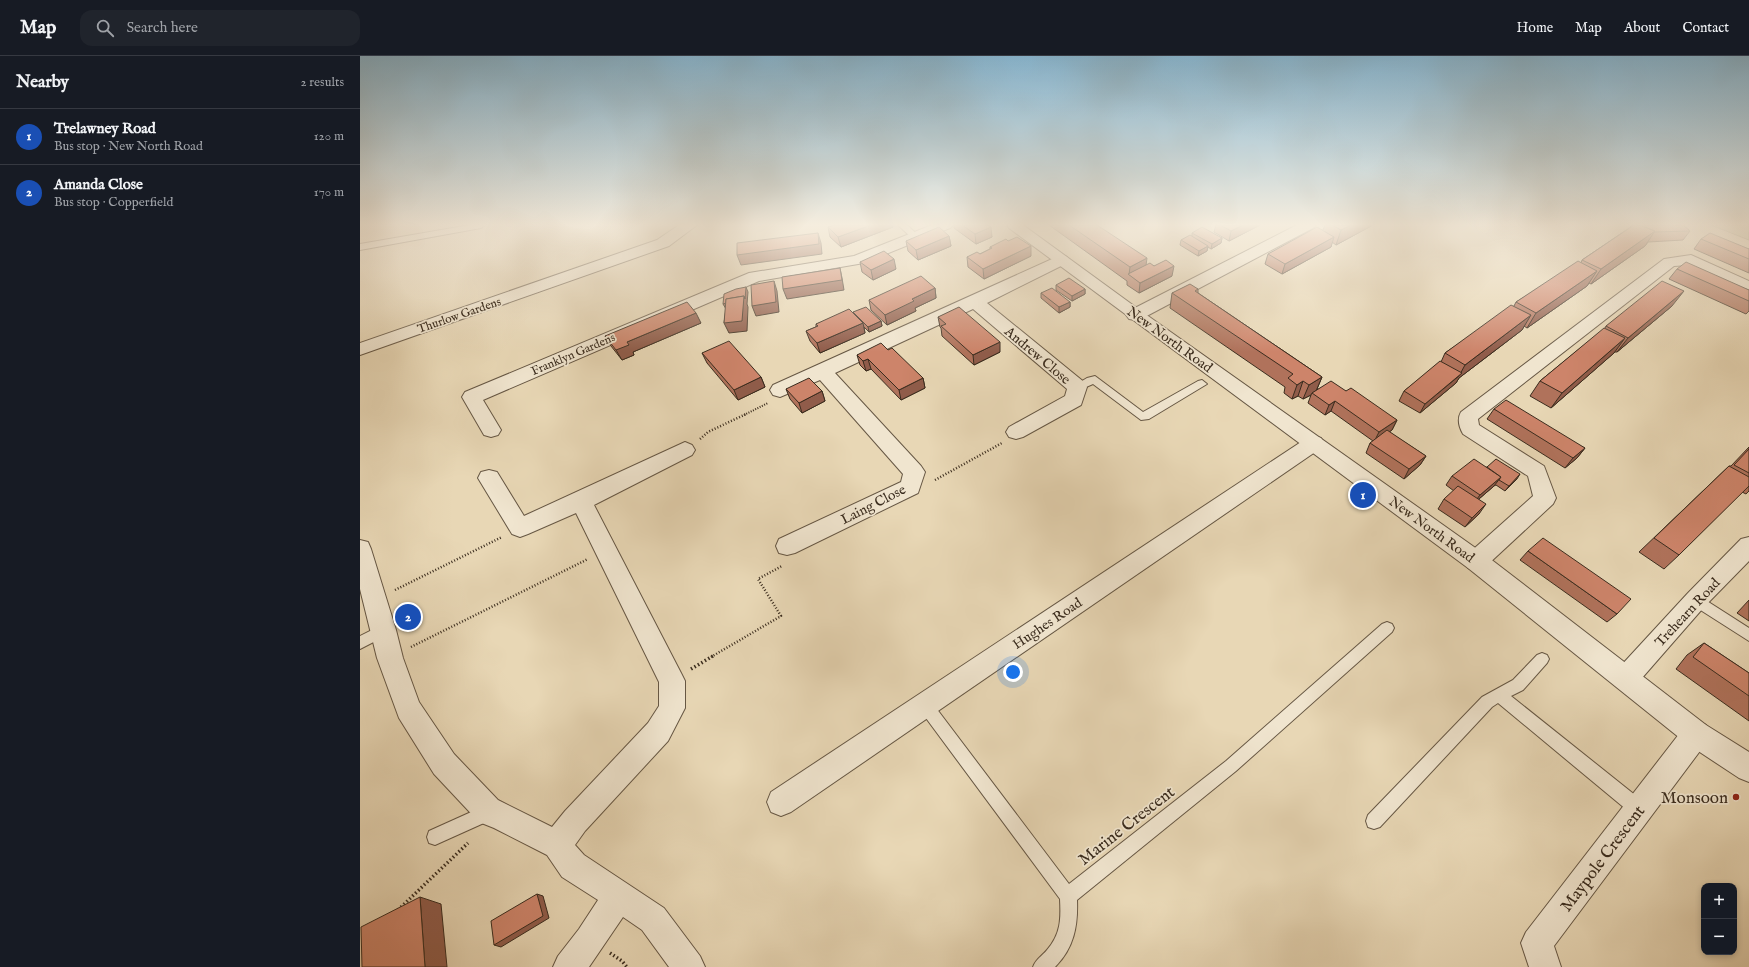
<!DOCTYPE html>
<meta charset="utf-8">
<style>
body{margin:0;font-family:"IM FELL English",serif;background:#20242c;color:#f1f3f6}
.controls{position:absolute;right:12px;bottom:12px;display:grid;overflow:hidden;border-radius:8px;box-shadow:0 2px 6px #0003}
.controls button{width:36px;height:36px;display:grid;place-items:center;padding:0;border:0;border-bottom:1px solid #363941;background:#171b24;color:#f1f3f6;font:20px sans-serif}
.you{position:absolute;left:653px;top:616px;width:14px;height:14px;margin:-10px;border:3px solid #fff;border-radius:50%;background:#1a73e8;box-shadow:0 0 0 6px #1a73e833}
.badge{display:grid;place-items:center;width:26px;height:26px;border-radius:50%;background:#c59692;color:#fff;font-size:13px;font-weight:700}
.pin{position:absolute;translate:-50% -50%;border:2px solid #fff;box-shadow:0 1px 4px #0006}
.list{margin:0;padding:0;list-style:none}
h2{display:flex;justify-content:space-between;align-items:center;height:52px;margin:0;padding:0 16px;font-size:17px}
h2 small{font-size:13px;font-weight:400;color:#9ea1a6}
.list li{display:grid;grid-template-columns:26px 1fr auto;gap:12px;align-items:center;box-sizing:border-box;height:56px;padding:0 16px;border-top:1px solid #363941}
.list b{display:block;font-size:15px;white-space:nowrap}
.list p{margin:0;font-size:13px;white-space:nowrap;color:#9ea1a6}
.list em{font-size:13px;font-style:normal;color:#9ea1a6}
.icon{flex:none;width:22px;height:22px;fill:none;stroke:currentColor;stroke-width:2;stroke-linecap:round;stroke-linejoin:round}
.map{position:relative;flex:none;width:1389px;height:911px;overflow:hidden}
header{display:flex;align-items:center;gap:24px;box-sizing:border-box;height:56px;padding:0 20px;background:#171b24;border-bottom:1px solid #363941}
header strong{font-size:19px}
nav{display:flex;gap:22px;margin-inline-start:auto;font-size:14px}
.search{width:280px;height:36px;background:#20242c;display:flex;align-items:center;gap:10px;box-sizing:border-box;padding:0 14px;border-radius:12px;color:#9ea1a6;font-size:15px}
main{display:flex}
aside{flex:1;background:#171b24}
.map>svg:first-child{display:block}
</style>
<header>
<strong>Map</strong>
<div class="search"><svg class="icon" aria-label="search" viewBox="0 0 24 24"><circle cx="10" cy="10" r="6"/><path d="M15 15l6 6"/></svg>Search here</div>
<nav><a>Home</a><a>Map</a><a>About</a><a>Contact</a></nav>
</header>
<main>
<aside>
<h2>Nearby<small>2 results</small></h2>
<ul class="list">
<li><span class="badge" style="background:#1a4fb4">1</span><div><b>Trelawney Road</b><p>Bus stop · New North Road</p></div><em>120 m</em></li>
<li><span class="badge" style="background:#1a4fb4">2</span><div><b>Amanda Close</b><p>Bus stop · Copperfield</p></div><em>170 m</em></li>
</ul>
</aside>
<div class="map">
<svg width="1389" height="911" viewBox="0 0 1389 911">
<rect width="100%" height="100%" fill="#e8d7b5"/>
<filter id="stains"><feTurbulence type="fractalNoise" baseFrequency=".005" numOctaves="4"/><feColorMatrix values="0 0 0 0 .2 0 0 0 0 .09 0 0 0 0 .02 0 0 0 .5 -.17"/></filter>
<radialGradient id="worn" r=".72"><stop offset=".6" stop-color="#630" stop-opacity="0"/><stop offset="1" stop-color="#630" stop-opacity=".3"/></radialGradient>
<path fill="#b5be8e" stroke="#787556" d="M1351,169H1389V184Z"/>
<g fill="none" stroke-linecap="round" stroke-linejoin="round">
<defs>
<g id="service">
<path d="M110,169H125L121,172L0,194V188Z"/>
<path d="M538,169H547L560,181L559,183H553Z"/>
<path d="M735,320L783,356L838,325L842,324L847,328L789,363L781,364L733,328L717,335L712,331L727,322Z"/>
<path d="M1336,538L1389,572V585L1331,548L1329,544L1331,540Z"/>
<path d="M1027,566L1032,568L1034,572L1032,576L876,715L717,844C718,870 714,892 695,911H673C676,903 682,900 687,894C701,878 701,863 700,843L560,654L558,649L560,644L565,642L570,644L709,828L866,705L1022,568Z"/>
<path d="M24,568L29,570L31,574L29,578L0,593V580Z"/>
<path d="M1182,597L1187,599L1189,603L1187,607L1163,634L1151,640L1285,747L1287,753L1285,759L1279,761L1273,759L1138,647L1132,651L1020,771L1014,773L1008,771L1006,765L1008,759L1122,641L1153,624L1177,599Z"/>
<path d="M129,748L135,750L137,756L135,762L75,789L69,787L67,781L69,775Z"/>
</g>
<g id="minor">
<path d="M319,169H337L309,190L0,299V287L297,184Z"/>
<path d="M572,169H593L590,172L504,207L399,225L123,344L141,374L138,379L131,381L124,379L102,341L105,336L389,217L494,200Z"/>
<path d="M937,169H956L953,172L781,263L775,264L769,263L766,259L769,255Z"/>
<path d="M701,199L707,201L709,204L707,207L627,247L724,326L727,331L721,349L663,381L656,383L649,381L646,376L649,371L705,340L707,333L613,253L475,317L561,410L565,416L558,437L435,497L427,499L419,497L416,490L419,483L541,426L543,418L460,324L420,341L413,339L410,334L413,329Z"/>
<path d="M1331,199L1389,225V236L1329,209L1314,210L1118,363L1119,369L1184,410L1196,442L1193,448L1124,512L1116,515L1108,512L1104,505L1108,498L1173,440L1168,420L1103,378C1099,371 1097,363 1101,356L1304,203Z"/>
<path d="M954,380L961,382L964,387L961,392L431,756L421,760L411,756L407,746L411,736L947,382Z"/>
<path d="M325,386L332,389L335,394L332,399L234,449L321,617L325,625V652L308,685L225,775L215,789L224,799L304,852L340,900L345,911H309L282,874L263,861L229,911H193L198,900L219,873L238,844L202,821L187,799L134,772L119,766L74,718L39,662L17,602L0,533V484L8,486L11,493L36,574L43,602L59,646L94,698L138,744L192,771L205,755L288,667L299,650V626L216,457L168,478L160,481L152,478L118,422L121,416L129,414L137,416L164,460Z"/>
<path d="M1389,481V505L1344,551L1275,630L1266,634L1257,630L1253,622L1257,614L1328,537L1381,483Z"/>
<path d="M1336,665L1346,669L1350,678L1346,687L1194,890L1201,911H1169L1161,887L1166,876L1326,669Z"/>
</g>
<path id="tertiary" d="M647,169H663L781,255L1124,498L1346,669L1389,696V726L1379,722L1326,687L1108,512L649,172Z"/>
</defs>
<use href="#service" stroke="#665744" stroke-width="2"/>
<use href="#minor" stroke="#665744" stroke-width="2"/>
<use href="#tertiary" stroke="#665744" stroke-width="2"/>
<path stroke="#3a2c1e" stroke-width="2" stroke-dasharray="1 1.5" stroke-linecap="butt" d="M384,359L408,347"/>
<g stroke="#3a2c1e" stroke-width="2.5" stroke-dasharray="1 2" stroke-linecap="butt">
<path d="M340,383L348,376L386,358"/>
<path d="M575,424L642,387"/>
<path d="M35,534L142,481"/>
<path d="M51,591L228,503"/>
<path d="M351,601L421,560L398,523L422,510"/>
</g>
<g stroke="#3a2c1e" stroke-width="3.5" stroke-dasharray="1.5 2.5" stroke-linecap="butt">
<path d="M331,613L353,600"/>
<path d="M38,854L108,787"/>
<path d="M250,897L262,905L267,911"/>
</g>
<use href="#service" fill="#f0e5cf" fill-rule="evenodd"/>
<use href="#minor" fill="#f0e5cf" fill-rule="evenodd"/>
<use href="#tertiary" fill="#f0e5cf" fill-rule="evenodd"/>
</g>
<g fill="#b0725b" stroke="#3a2c1e">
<path d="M475,169H532L533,171L481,191L470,181L468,171Z"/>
<path d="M594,169H628L632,181L616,188L594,172Z"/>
<path d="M689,169H737L786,209L794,210L812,220L779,237L767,229V225Z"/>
<path d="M856,169H900L869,185L854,176Z"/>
<path d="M965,169H1013L976,189L972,186L971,191L922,218L905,208L908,198L963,174Z"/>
<path d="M1272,169H1323L1330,175L1323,184L1288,186L1285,190L1231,228L1229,227L1227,230L1167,272L1164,270L1162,274L1099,322L1096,327L1060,357L1039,345L1044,335L1081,306L1085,297L1154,250L1156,246L1221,207L1222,204L1269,172Z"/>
<path d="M832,177L862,182L861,187L851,193L848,191L847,195L838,200L820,189L821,184L832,180Z"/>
<path d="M589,180L591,190L558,204L548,195L546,185Z"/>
<path d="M1341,183L1389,193V217L1334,193Z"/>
<path d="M630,191L671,200L624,223L608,211L607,201L620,198L630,193Z"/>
<path d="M500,206L536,213L513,224L502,216Z"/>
<path d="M1317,213L1389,234V255L1386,258L1309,223Z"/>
<path d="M696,229L725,233V238L712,245L696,234Z"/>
<path d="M575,232L576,242L555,252L556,255L527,269L511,254L509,244Z"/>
<path d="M838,233V237L962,321L957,333L986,335L1037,364L1032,374L1029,376L1066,400L1060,409L1044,423L1006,397L1010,387L1013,385L971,355L965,359L948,347L951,339L943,343L938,340L932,343L924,337L925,331L810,252L812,237Z"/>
<path d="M681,237L710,246V251L699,257L681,242Z"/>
<path d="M1312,250L1257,296H1255L1191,352L1170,340L1180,325L1245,272L1246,270Z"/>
<path d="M493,257L521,265L522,270L509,276L504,271L505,277L460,297L450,285L446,275L456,271V268Z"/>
<path d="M578,261L640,296L614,309L582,280L581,272L580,271Z"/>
<path d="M341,267L273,296L274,299L262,304L251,290L245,280Z"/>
<path d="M528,294L563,322L565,332L541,344L511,313L506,315L500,309L497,299Z"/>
<path d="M342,297L401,321L405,331L378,344L347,307Z"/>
<path d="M426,333L462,335L465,345L442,357L430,343Z"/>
<path d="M1134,353L1225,392L1217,402L1205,412L1127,363Z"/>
<path d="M1389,391V435L1386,438L1382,436L1319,499L1304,513L1279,496L1369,410H1371Z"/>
<path d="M1127,411L1157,423L1145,435L1136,429L1134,430L1119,443V458L1105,471L1078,453L1084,443L1094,435L1086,429L1092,420Z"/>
<path d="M1168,495L1257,558L1247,566L1160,504Z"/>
<path d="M1389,544V565L1377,557Z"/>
<path d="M1344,587L1389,617V665L1316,613L1327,599Z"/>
</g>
<g fill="#905c4a" stroke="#3a2c1e">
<path d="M511,169H532L533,171L481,191L478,181Z"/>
<path d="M883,169H900L869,185L871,175Z"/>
<path d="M991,169H1013L976,189L981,174Z"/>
<path d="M631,171L632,181L616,188L615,178Z"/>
<path d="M1295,175L1285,190L1231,228L1241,213Z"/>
<path d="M458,177L461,187L462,198L381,209L377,199Z"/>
<path d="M589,180L591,190L558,204L556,194Z"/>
<path d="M974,181L971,191L922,218L925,208Z"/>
<path d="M862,182L861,187L851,193L852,188Z"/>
<path d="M671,190V200L624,223L623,213Z"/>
<path d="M848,190L847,195L838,200L839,195Z"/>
<path d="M787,202L785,217L769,219L770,211Z"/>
<path d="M534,203L536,213L513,224L511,214Z"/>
<path d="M814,210L812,220L779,237L780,227Z"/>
<path d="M480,212L482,222L484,234L427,243L423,233Z"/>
<path d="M1237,215L1227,230L1167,272L1176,257Z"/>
<path d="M414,225L417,235L419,256L396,260L392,250Z"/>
<path d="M386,231L388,236L387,248L388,251L387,275L369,277L364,267L366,253L363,248Z"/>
<path d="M575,232L576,242L555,252L556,255L527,269L525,259L552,243Z"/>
<path d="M725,233V238L712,245V240Z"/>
<path d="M1324,235L1312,250L1257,296L1268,282Z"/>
<path d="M710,246V251L699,257V251Z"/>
<path d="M336,257L341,267L273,296L274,299L262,304L256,294L267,286Z"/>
<path d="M1171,259L1162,274L1099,322L1096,327L1060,357L1065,348L1099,320L1105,309Z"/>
<path d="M521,265L522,270L509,276L508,271Z"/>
<path d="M503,267L505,277L460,297L457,287Z"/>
<path d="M1265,282L1254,297L1191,352L1202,337Z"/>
<path d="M640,286V296L614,309L613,299Z"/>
<path d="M508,303L511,313L506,315L503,305Z"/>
<path d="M401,321L405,331L378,344L374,334Z"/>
<path d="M962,321L956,335L952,337L951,339L943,343L949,329Z"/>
<path d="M563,322L565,332L541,344L539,334Z"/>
<path d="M943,325L938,340L932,343L937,329Z"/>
<path d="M462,335L465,345L442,357L439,347Z"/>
<path d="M975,345L971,355L965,359L969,349Z"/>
<path d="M1037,364L1032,374L1014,386L1019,376Z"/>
<path d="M1225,392L1217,402L1205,412L1213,402Z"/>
<path d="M1066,400L1060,409L1044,423L1049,413Z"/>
<path d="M1160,418L1157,423L1145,435L1149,430Z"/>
<path d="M1141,421L1134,430L1113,448L1120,439Z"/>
<path d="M1126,448L1119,458L1105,471L1112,462Z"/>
<path d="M177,838L183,840L189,862L141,891L134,889Z"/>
<path d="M60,841L81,848L87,911H65Z"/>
</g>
<g fill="#cd846a" stroke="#3a2c1e">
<path d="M475,169H511L478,181L468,171Z"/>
<path d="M602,169H628L631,171L615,178Z"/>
<path d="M709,169H737L787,202L770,211Z"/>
<path d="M860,169H883L871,175Z"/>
<path d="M972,169H991L981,174Z"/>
<path d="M1274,169H1280L1295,175L1241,213L1222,204Z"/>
<path d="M1280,169H1323L1330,175L1294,176L1295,175Z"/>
<path d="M579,171L589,180L556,194L546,185Z"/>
<path d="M842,171L862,182L852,188L832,177Z"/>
<path d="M957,171L974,181L925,208L908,198Z"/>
<path d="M458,177L459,188L377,199V187Z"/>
<path d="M1350,177L1389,193V203L1341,183Z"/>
<path d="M830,179L848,190L839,195L821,184Z"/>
<path d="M657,181L671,190L623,213L607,201L617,196L620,198L632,192L630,191L646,183L648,185Z"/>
<path d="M524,195L534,203L511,214L500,206Z"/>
<path d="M806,204L814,210L780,227L768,218L790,207L794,210Z"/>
<path d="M1218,205L1237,215L1176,257L1156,246Z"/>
<path d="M1326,206L1389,234V245L1317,213Z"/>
<path d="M480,212L482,224L423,233L422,221Z"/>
<path d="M561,220L575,232L552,243L554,245L525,259L509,244Z"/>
<path d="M709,222L725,233L712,240L696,229Z"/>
<path d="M414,225L416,246L392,250L391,229Z"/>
<path d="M1302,225L1324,235L1268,282L1246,270Z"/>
<path d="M830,228L838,233L835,235L962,321L949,329L943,325L937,329L928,322L933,318L812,237Z"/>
<path d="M386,231L385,243L384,240L366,243V247L363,248L364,238L376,233Z"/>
<path d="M692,232L710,246L699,251L681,237Z"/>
<path d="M384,240L382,265L364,267L366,243Z"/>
<path d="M327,246L336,257L267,286L269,289L256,294L245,280Z"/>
<path d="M1151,249L1171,259L1105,309L1085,297Z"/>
<path d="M506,251L521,265L508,271L493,256Z"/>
<path d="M599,251L640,286L613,299L581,270L586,268L578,261Z"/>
<path d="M489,253L503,267L457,287L446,275L458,270L456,268Z"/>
<path d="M1244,272L1265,282L1202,337L1180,325Z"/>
<path d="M369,285L401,321L374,334L342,297Z"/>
<path d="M521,287L528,294L532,292L563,322L539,334L508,303L503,305L497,299Z"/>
<path d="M1080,305L1102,317L1065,348L1044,335Z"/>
<path d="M449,322L462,335L439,347L426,333Z"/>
<path d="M971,325L986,335L991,332L1037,364L1019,376L975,345L969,349L952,337Z"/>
<path d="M1146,344L1225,392L1213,402L1134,353Z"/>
<path d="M1027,374L1066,400L1049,413L1010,387Z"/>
<path d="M1389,393V417L1374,409Z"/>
<path d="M1114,403L1141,421L1120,439L1092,420Z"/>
<path d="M1136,403L1160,418L1149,430L1139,424L1141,421L1127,411Z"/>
<path d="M1369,410L1389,421V430L1319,499L1294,482Z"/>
<path d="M1098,430L1126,448L1112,462L1084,443Z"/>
<path d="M1183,482L1271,543L1257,558L1168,495Z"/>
<path d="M1344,587L1389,617V640L1333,601Z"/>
<path d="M177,838L183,860L134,889L131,865Z"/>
<path d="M60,841L65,911H2L1,871Z"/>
</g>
<linearGradient id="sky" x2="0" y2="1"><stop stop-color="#87b6d1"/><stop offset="0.57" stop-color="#f5edde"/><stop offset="1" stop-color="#f5edde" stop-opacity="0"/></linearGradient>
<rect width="1389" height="296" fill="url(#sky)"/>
<circle fill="#8f2418" stroke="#f0e5cf" stroke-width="1.5" cx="1376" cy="741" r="4"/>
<g text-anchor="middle" stroke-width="3.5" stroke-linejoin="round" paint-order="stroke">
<g font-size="12" fill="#3a2c1e" stroke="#f0e5cf">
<text transform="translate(99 259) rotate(-19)" y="4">Thurlow Gardens</text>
<text transform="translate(213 298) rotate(-23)" y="4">Franklyn Gardens</text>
</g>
<g font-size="14" fill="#3a2c1e" stroke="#f0e5cf">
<text transform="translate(810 283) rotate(36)" y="5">New North Road</text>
<text transform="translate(678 299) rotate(40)" y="5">Andrew Close</text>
<text transform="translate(513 448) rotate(-27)" y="5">Laing Close</text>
<text transform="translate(1072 473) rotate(36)" y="5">New North Road</text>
<text transform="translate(1327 556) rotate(-47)" y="5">Trehearn Road</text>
<text transform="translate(687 567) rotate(-34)" y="5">Hughes Road</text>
</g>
<g font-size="17" fill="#3a2c1e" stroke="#f0e5cf" text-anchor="end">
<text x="1368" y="747">Monsoon</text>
</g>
<g font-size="17" fill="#3a2c1e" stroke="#f0e5cf">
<text transform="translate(766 769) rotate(-38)" y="6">Marine Crescent</text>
<text transform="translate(1242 802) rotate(-53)" y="6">Maypole Crescent</text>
</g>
</g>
<rect width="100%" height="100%" filter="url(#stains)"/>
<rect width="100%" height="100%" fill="url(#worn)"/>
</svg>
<div class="controls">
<button>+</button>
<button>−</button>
</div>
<div class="you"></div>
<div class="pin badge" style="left:1003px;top:439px;background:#1a4fb4">1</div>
<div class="pin badge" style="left:48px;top:561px;background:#1a4fb4">2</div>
</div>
</main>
